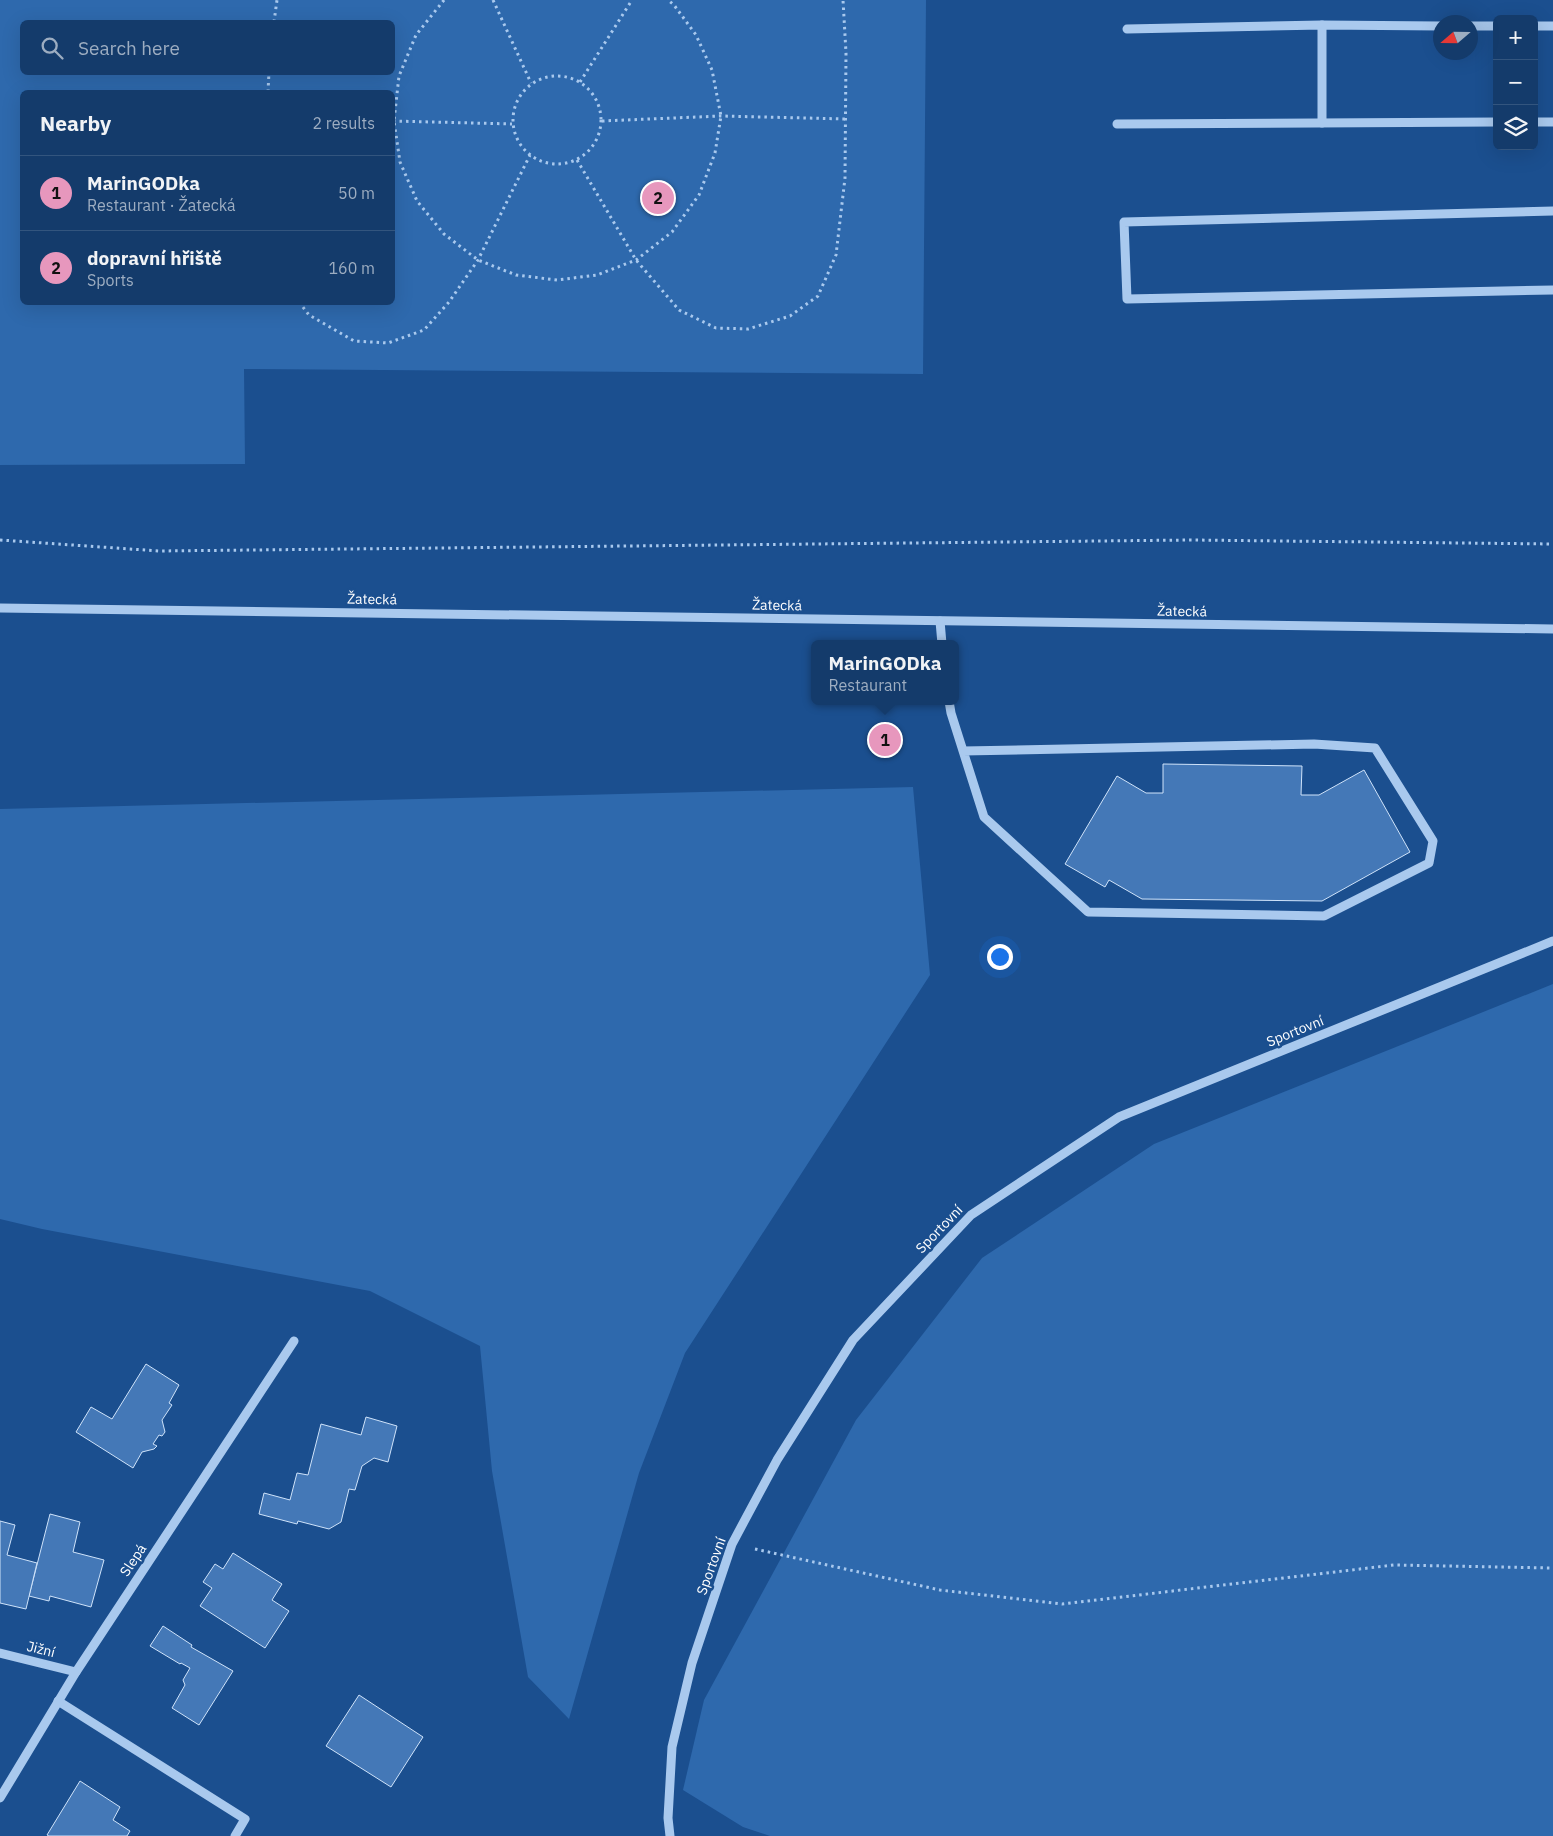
<!DOCTYPE html>
<meta charset="utf-8">
<style>
body{margin:0;font-family:"IBM Plex Sans",sans-serif;background:#1d4271;color:#f1f3f6}
.controls{position:absolute;right:15px;top:15px;display:grid;overflow:hidden;border-radius:8px;box-shadow:0 5px 20px #0002}
.controls button{width:45px;height:45px;display:grid;place-items:center;padding:0;border:0;border-bottom:1px solid #33557e;background:#143b6b;color:#f1f3f6;font:25px sans-serif}
.compass{position:absolute;left:1433px;top:15px;width:45px;height:45px;border-radius:50%;background:#143b6b;box-shadow:0 5px 20px #0002;rotate:250deg}
.you{position:absolute;left:999px;top:956px;width:18px;height:18px;margin:-12px;border:4px solid #fff;border-radius:50%;background:#1a73e8;box-shadow:0 0 0 8px #1a73e833}
.badge{display:grid;place-items:center;width:32px;height:32px;border-radius:50%;background:#e797bd;color:#111;font-size:16px;font-weight:700}
.pin{position:absolute;translate:-50% -50%;border:2px solid #fff;box-shadow:0 1px 5px #0006}
.popup{position:absolute;left:811px;top:640px;width:148px;height:65px;box-sizing:border-box;display:grid;place-content:center;border-radius:8px;background:#143b6b;filter:drop-shadow(0 1px 4px #0005);font-size:16px;white-space:nowrap;color:#9dadc1}
.popup b{font-size:19px;color:#f1f3f6}
.popup::after{content:'';position:absolute;left:50%;top:100%;margin-left:-10px;border:10px solid transparent;border-top-color:#143b6b}
.list{margin:0;padding:0;list-style:none}
h2{display:flex;justify-content:space-between;align-items:center;height:65px;margin:0;padding:0 20px;font-size:21px}
h2 small{font-size:16px;font-weight:400;color:#9dadc1}
.list li{display:grid;grid-template-columns:32px 1fr auto;gap:15px;align-items:center;box-sizing:border-box;height:75px;padding:0 20px;border-top:1px solid #33557e}
.list b{display:block;font-size:19px;white-space:nowrap}
.list p{margin:0;font-size:16px;white-space:nowrap;color:#9dadc1}
.list em{font-size:16px;font-style:normal;color:#9dadc1}
.icon{flex:none;width:28px;height:28px;fill:none;stroke:currentColor;stroke-width:2;stroke-linecap:round;stroke-linejoin:round}
.map{position:relative;flex:none;width:1553px;height:1836px;overflow:hidden}
.search{position:absolute;background:#143b6b;box-shadow:0 5px 20px #0002;left:20px;top:20px;width:375px;height:55px;display:flex;align-items:center;gap:12px;box-sizing:border-box;padding:0 18px;border-radius:8px;color:#9dadc1;font-size:19px}
.panel{position:absolute;background:#143b6b;box-shadow:0 5px 20px #0002;left:20px;top:90px;width:375px;height:215px;border-radius:8px}
.map>svg:first-child{display:block}
</style>
<div class="map">
<svg width="1553" height="1836" viewBox="0 0 1553 1836">
<rect width="100%" height="100%" fill="#1b4f8f"/>
<g fill="#2e69ad" fill-rule="evenodd">
<path d="M0,0H926L923,374L244,369L245,464L0,465ZM22,22H392V72H22ZM22,92H392V302H22Z"/>
<path d="M913,787L930,975L685,1353L639,1473L569,1719L528,1677L492,1471L480,1346L370,1291L42,1229L0,1219V809Z"/>
<path d="M1553,984V1836H770L743,1827L683,1790L704,1700L856,1420L982,1258L1154,1144Z"/>
</g>
<g fill="#4478b7" stroke="#cfe3fa">
<path d="M1163,764L1302,766L1301,795H1319L1364,770L1410,852L1322,901L1142,899L1109,880L1105,887L1065,864L1117,776L1146,793H1163Z"/>
<path d="M146,1364L179,1385L169,1403L172,1405L162,1420L165,1432L162,1436L159,1435L153,1444L157,1446L154,1449L142,1452L133,1468L76,1432L91,1407L112,1419Z"/>
<path d="M366,1417L397,1426L388,1462L374,1458L362,1466L355,1490L349,1489L341,1522L329,1529L298,1521L297,1524L259,1514L264,1493L290,1500L297,1473L308,1475L321,1424L361,1435Z"/>
<path d="M50,1514L80,1522L73,1552L104,1560L91,1607L50,1596L49,1601L29,1596Z"/>
<path d="M0,1521L15,1525L7,1555L37,1563L26,1609L0,1603Z"/>
<path d="M233,1553L282,1584L272,1600L289,1611L265,1648L200,1606L212,1588L203,1582L215,1564L223,1569Z"/>
<path d="M163,1626L192,1645L191,1647L233,1671L199,1725L172,1708L185,1685L183,1680L190,1668L181,1663L180,1664L150,1646Z"/>
<path d="M359,1695L423,1737L391,1787L326,1746Z"/>
<path d="M80,1781L120,1807L113,1820L130,1831L127,1836H49L47,1835Z"/>
</g>
<g fill="none" stroke-linecap="round" stroke-linejoin="round">
<g stroke="#a9c9ee" stroke-width="3" stroke-dasharray="2.5 4" stroke-linecap="butt">
<path d="M444,0L416,35L399,76L394,121L400,162L417,201L444,234L478,260L516,275L557,280L597,275L636,260L672,232L699,195L715,153L721,116L712,70L696,35L674,5L668,0"/>
<path d="M493,0L531,83"/>
<path d="M274,22L277,0"/>
<circle cx="557" cy="120" r="44"/>
<path d="M580,82L632,0"/>
<path d="M268,92L269,72"/>
<path d="M393,121L512,124"/>
<path d="M602,121L721,116L847,119"/>
<path d="M577,160L636,260L679,310L716,328L748,329L790,316L818,296L836,255L845,178L846,53L843,0"/>
<path d="M299,302L309,315L354,341L388,343L424,330L449,302L478,260L530,155"/>
<path d="M0,540L159,551L1191,540L1553,544"/>
<path d="M755,1549L940,1590L1062,1604L1394,1565L1553,1568"/>
</g>
<g stroke="#a9c9ee" stroke-width="9">
<path d="M1322,25V123"/>
<path d="M1470,26H1497"/>
<path d="M1534,26H1553"/>
<path d="M1127,29L1322,25L1440,26"/>
<path d="M1534,122H1553"/>
<path d="M1117,124L1497,122"/>
<path d="M1553,211L1124,222L1127,299L1553,290"/>
<path d="M0,608L1553,629"/>
<path d="M940,621L942,644"/>
<path d="M949,701L951,713L984,817L1088,912L1324,916L1429,863L1433,841L1375,748L1314,744L963,751"/>
<path d="M0,1653L76,1672"/>
<path d="M58,1701L245,1819L235,1836"/>
<path d="M0,1798L76,1672L294,1341"/>
<path d="M670,1836L668,1818L672,1747L692,1663L732,1544L777,1460L853,1340L971,1215L1119,1117L1553,941"/>
</g>
</g>
<g text-anchor="middle" stroke-width="5" stroke-linejoin="round" paint-order="stroke">
<g font-size="14" fill="#fff" stroke="#1b4f8f">
<text transform="translate(372 599) rotate(1)" y="5">Žatecká</text>
<text transform="translate(777 605) rotate(1)" y="5">Žatecká</text>
<text transform="translate(1182 611) rotate(1)" y="5">Žatecká</text>
<text transform="translate(1295 1031) rotate(-22)" y="5">Sportovní</text>
<text transform="translate(939 1229) rotate(-46)" y="5">Sportovní</text>
<text transform="translate(133 1560) rotate(-56)" y="5">Slepá</text>
<text transform="translate(711 1566) rotate(-70)" y="5">Sportovní</text>
<text transform="translate(41 1649) rotate(14)" y="5">Jižní</text>
</g>
</g>
</svg>
<div class="controls">
<button>+</button>
<button>−</button>
<button><svg class="icon" aria-label="layers" viewBox="0 0 24 24"><path d="M12 4l9 5-9 5-9-5zM3 14l9 5 9-5"/></svg></button>
</div>
<svg class="compass" viewBox="-18 -18 36 36"><path d="M0-13l5 13h-10z" fill="#e53935"/><path d="M0 13l5-13h-10z" fill="#9dadc1"/></svg>
<div class="you"></div>
<div class="pin badge" style="left:885px;top:740px">1</div>
<div class="popup"><b>MarinGODka</b>Restaurant</div>
<div class="pin badge" style="left:658px;top:198px">2</div>
<div class="search"><svg class="icon" aria-label="search" viewBox="0 0 24 24"><circle cx="10" cy="10" r="6"/><path d="M15 15l6 6"/></svg>Search here</div>
<section class="panel">
<h2>Nearby<small>2 results</small></h2>
<ul class="list">
<li><span class="badge">1</span><div><b>MarinGODka</b><p>Restaurant · Žatecká</p></div><em>50 m</em></li>
<li><span class="badge">2</span><div><b>dopravní hřiště</b><p>Sports</p></div><em>160 m</em></li>
</ul>
</section>
</div>
